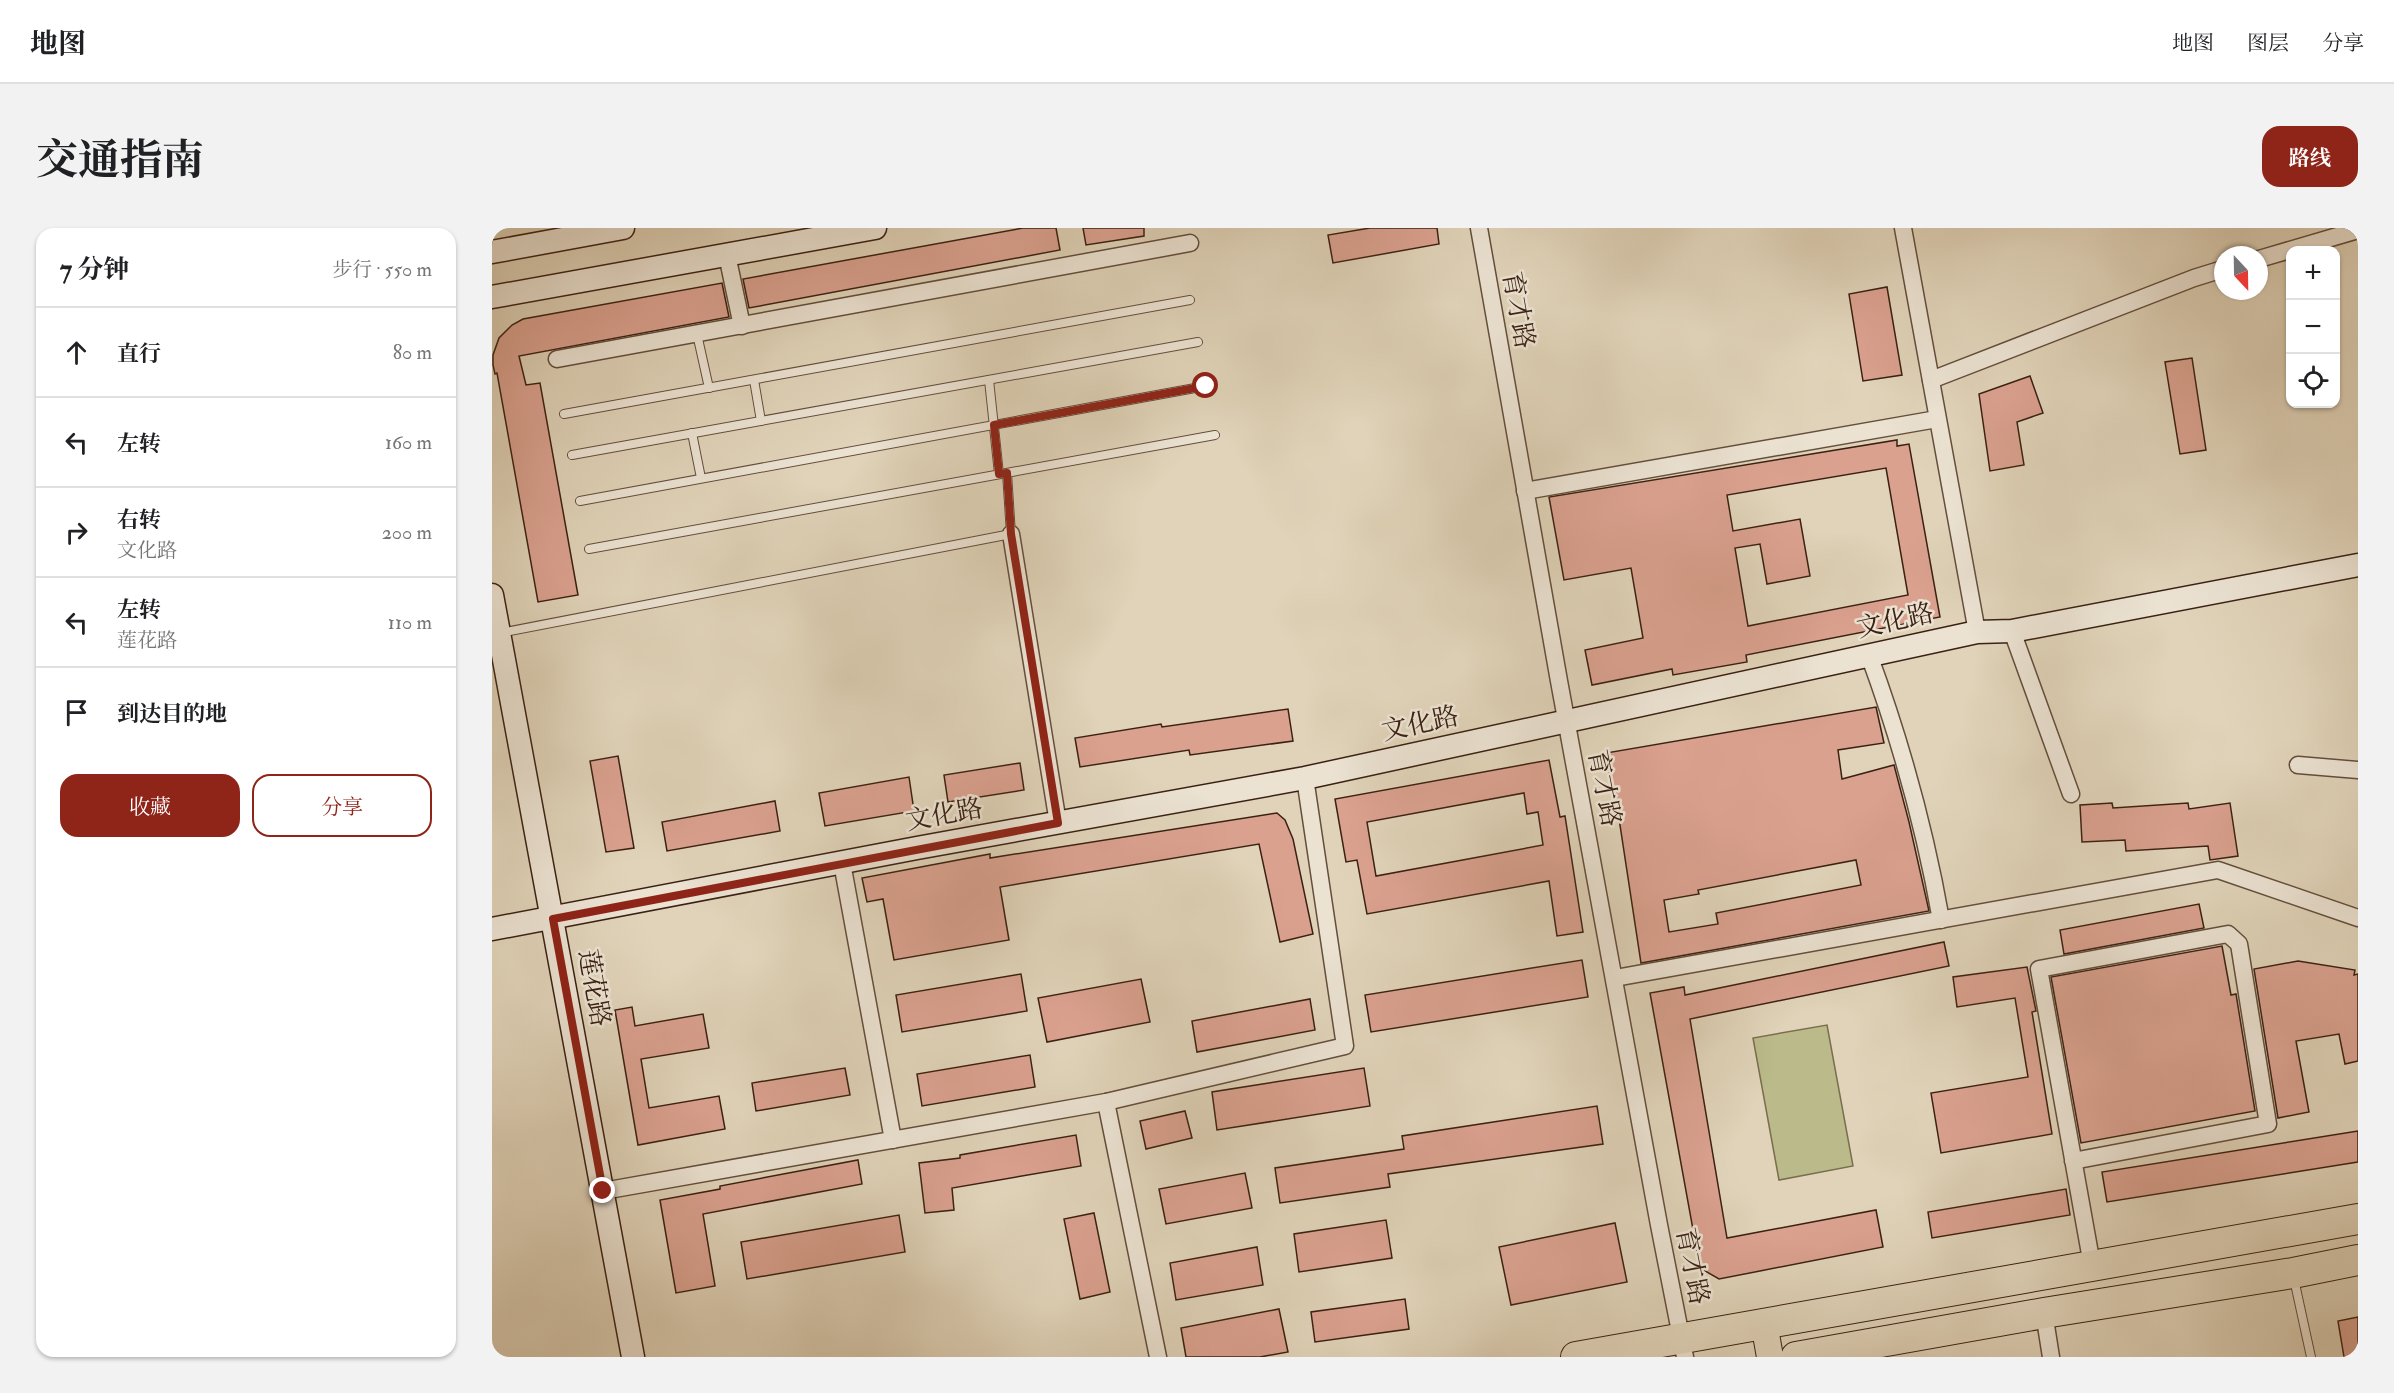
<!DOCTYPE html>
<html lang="zh">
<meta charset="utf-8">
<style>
body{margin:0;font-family:"IM FELL Double Pica","Noto Serif SC",serif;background:#f2f2f2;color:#202124}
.controls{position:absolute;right:18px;top:18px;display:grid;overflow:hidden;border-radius:12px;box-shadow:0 2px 4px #0004}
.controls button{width:54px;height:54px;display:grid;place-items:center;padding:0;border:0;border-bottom:2px solid #e0e0e0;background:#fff;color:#202124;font:30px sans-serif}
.compass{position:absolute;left:1722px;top:18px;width:54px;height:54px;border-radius:50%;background:#fff;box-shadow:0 2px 4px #0004;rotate:158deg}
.stop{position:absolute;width:18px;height:18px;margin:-14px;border:4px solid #8f2418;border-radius:50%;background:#fff}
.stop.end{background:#8f2418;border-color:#fff;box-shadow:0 2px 6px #0008}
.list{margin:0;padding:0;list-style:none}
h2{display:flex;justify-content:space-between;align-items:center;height:78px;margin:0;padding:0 24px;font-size:26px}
h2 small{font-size:20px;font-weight:400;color:#757577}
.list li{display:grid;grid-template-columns:39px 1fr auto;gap:18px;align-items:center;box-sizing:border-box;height:90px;padding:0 24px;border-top:2px solid #e0e0e0}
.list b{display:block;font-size:22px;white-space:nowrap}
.list p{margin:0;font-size:20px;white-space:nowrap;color:#757577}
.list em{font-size:20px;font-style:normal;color:#757577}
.actions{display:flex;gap:12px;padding:18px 24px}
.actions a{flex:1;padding:14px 0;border:2px solid #8f2418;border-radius:18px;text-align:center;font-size:21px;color:#8f2418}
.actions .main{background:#8f2418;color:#fff}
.icon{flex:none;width:33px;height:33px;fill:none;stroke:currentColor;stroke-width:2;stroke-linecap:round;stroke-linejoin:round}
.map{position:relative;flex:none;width:1866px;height:1129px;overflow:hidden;border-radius:18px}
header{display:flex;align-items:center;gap:36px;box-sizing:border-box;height:84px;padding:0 30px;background:#fff;border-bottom:2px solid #e0e0e0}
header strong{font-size:28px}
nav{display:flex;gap:33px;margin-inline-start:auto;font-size:21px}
.intro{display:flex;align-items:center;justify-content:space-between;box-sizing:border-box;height:144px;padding:0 36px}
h1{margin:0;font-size:42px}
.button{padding:15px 27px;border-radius:18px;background:#8f2418;color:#fff;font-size:21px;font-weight:700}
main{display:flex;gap:36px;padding:0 36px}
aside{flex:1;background:#fff;border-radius:18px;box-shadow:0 2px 4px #0004}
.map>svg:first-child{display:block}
</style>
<header>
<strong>地图</strong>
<nav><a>地图</a><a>图层</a><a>分享</a></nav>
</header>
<div class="intro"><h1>交通指南</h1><a class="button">路线</a></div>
<main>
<aside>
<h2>7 分钟<small>步行 · 550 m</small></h2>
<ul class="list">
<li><svg class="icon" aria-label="ahead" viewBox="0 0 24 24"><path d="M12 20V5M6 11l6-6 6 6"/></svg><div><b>直行</b></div><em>80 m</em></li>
<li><svg class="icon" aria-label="left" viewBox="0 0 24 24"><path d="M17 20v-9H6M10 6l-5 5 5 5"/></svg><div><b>左转</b></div><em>160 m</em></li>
<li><svg class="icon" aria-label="right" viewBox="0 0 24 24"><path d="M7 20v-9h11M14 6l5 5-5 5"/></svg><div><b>右转</b><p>文化路</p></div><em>200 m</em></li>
<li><svg class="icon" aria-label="left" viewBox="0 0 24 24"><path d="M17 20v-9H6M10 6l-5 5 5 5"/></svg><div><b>左转</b><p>莲花路</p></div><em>110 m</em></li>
<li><svg class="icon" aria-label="arrive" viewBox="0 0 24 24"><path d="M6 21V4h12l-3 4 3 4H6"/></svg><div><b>到达目的地</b></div></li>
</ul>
<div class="actions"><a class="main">收藏</a><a>分享</a></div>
</aside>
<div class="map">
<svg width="1866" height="1129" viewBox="0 0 1866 1129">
<rect width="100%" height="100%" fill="#e0d3b9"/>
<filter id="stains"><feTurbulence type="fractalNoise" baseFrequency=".00333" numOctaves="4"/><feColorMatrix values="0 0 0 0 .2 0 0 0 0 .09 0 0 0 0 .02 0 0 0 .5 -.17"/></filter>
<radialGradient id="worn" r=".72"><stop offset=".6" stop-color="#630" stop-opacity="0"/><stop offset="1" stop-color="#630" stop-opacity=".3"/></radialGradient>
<path fill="#baba8a" stroke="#7a6e4e" stroke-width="1.5" d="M1335,797L1361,938L1287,952L1261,810Z"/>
<g fill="#daa18f" stroke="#3b2113" stroke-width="1.5" fill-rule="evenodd">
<path d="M531,0H564L568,22L257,80L251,51Z"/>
<path d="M591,0H652V8L594,17Z"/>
<path d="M878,0H945L947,16L841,35L836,7Z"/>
<path d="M230,55L237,89L27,128L34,157L48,155L86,367L46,374L5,145L3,146L1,137V127L7,110L20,97L31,91Z"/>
<path d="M1395,59L1410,147L1371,153L1357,66Z"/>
<path d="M1700,130L1714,222L1688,226L1673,134Z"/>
<path d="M1538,148L1551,185L1525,194L1532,237L1498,243L1487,166Z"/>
<path d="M1405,212V218L1417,216L1448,389L1254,427L1255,434L1181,447L1180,441L1100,457L1093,422L1151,410L1139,340L1072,352L1057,269ZM1394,240L1416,367L1256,398L1243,320L1268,316L1275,356L1318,348L1308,291L1241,303L1235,267Z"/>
<path d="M1384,479L1392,515L1346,522L1350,551L1402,537L1417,594L1437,683L1149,735L1124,571L1122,572L1114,525ZM1364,632L1369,657L1224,685L1226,696L1177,704L1172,672L1207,666L1206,662Z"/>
<path d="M796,481L801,513L698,527L697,522L588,539L583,510L669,496L670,499Z"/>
<path d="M126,528L142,620L114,624L98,533Z"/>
<path d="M1057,532L1068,589L1073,588L1091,704L1065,708L1057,653L875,686L865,632L854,634L843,571ZM1032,565L1035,586L1046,584L1051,617L884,648L875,594Z"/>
<path d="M528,535L532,562L456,574L452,547Z"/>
<path d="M417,549L422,583L333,598L327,565Z"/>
<path d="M283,573L288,603L175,623L170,594Z"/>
<path d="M1620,575L1621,580L1696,575L1697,581L1738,575L1746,628L1718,632L1716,618L1634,623L1633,612L1590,614L1588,577Z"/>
<path d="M785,585L793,592L801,611L821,706L788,714L767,616L508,659L517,712L402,732L391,671L375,674L370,650L498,626V630Z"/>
<path d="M1707,676L1712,700L1572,726L1568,702Z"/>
<path d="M1452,714L1457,738L1198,791L1235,1010L1384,982L1391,1019L1227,1051L1208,1040L1158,765L1192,759L1193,767Z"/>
<path d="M1730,718L1739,767L1744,766L1763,883L1589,915L1559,749Z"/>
<path d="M1090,732L1096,769L879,804L873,767Z"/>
<path d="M1806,733L1863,742L1862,747L1866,746V833L1853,836L1847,806L1804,813L1817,884L1786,890L1762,741Z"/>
<path d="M1535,739L1544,783L1540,784L1560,906L1449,925L1439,865L1536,849L1523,770L1465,779L1461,749Z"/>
<path d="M529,746L535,783L410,804L404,767Z"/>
<path d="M649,751L658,794L555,814L546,770Z"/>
<path d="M818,771L823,802L705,824L700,793Z"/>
<path d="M140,779L143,798L211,786L217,820L149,831L157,880L227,868L233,901L146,917L123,782Z"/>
<path d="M538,827L543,859L430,878L425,846Z"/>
<path d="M353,840L358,867L264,883L260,855Z"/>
<path d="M872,840L878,878L725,902L720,864Z"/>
<path d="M1105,878L1111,916L896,946L898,959L788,975L783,940L912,921L910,908Z"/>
<path d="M693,883L700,910L654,921L648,893Z"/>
<path d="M1866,903V934L1615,974L1610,944Z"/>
<path d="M584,907L589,938L460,960L462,982L433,985L427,935L468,930V927Z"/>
<path d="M366,932L370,956L211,986L223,1058L184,1065L168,972L228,961V958Z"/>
<path d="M753,945L760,980L674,996L667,961Z"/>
<path d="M1574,961L1578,987L1440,1010L1436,984Z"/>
<path d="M602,985L618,1064L588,1071L572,991Z"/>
<path d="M407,987L413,1024L255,1051L249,1014Z"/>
<path d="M894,992L900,1030L807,1044L802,1006Z"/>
<path d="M1123,995L1135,1054L1019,1077L1007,1019Z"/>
<path d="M765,1019L771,1057L684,1072L678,1035Z"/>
<path d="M913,1071L917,1101L823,1114L819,1084Z"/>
<path d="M787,1081L796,1124L768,1129H694L689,1100Z"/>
<path d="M1866,1089V1129H1852L1846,1093Z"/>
</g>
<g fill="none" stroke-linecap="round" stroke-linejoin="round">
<defs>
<g id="lane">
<path d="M205,106L217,160"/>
<path d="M262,152L269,193"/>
<path d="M497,152L507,246"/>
<path d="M72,186L698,72"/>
<path d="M200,205L209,250"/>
<path d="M80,227L706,114"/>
<path d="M88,273L714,158"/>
<path d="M97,321L723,207"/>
<path d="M8,405L519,306L515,245"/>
<path d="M1802,1051L1819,1129"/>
</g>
<g id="street">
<path d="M987,0L1067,453L1167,997L1193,1129"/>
<path d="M1411,0L1485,404"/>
<path d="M235,27L250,98"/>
<path d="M1767,31L1866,2"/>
<path d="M65,131L698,15"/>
<path d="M1439,152L1702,50L1731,41"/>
<path d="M1033,263L1445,191"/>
<path d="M519,306L566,595"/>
<path d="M1520,403L1579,566"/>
<path d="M1377,427C1409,514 1433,601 1449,692"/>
<path d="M1806,537L1866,542"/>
<path d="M350,635L401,912"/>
<path d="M1123,750L1726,642L1866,690"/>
<path d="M614,874L666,1129"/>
<path d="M1581,933L1776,896L1747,716L1736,706L1547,741L1600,1037"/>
<path d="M111,963L614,874L853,818L813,550"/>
<path d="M1552,1085L1559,1129"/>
</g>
<g id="secondary">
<path d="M0,24L131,0"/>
<path d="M0,69L383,0"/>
<path d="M0,367L141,1129"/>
<path d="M0,701L425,620L813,550L1485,404L1520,403L1866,337"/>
</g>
<path id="primary" d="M1272,1095L1278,1129"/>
<g id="highway">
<path d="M1084,1129L1866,991"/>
<path d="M1304,1129L1552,1085L1801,1045L1866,1032"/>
</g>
</defs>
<use href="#lane" stroke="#644e3c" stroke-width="10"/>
<use href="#street" stroke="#644e3c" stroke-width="19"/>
<use href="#secondary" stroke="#3b2113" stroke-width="25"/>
<use href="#primary" stroke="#3b2113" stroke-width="28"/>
<use href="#highway" stroke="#3b2113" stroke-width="32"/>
<use href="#lane" stroke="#ebe2d2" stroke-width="8"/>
<use href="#street" stroke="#ebe2d2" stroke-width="16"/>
<use href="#secondary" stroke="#ebe2d2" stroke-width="22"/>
<use href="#primary" stroke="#e0d3b9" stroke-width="26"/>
<use href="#highway" stroke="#e0d3b9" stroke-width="30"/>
</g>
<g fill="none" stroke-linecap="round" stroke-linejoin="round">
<path stroke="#8f2418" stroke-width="8" d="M111,963L61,691L566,595L519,306L515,245L507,246L502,197L714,158"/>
</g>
<g text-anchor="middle" stroke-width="5" stroke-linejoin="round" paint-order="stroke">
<g font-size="26" fill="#3b2113" stroke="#ebe2d2">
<text transform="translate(1027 82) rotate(80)" y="9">育才路</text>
<text transform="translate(1403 392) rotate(-12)" y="9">文化路</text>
<text transform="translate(928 495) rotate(-12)" y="9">文化路</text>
<text transform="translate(1113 560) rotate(79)" y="9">育才路</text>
<text transform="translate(452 586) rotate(-10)" y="9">文化路</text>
<text transform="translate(103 760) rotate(80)" y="9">莲花路</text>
<text transform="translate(1201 1038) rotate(79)" y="9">育才路</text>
</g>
</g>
<rect width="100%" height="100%" filter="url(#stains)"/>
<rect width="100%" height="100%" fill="url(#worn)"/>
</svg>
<div class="controls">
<button>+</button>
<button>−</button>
<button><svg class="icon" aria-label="locate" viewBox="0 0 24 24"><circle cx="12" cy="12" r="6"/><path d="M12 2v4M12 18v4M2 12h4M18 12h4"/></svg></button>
</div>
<svg class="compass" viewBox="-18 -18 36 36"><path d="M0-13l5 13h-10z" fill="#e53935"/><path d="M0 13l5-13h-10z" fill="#757577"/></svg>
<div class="stop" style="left:714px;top:158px"></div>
<div class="stop end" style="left:111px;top:963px"></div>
</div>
</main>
